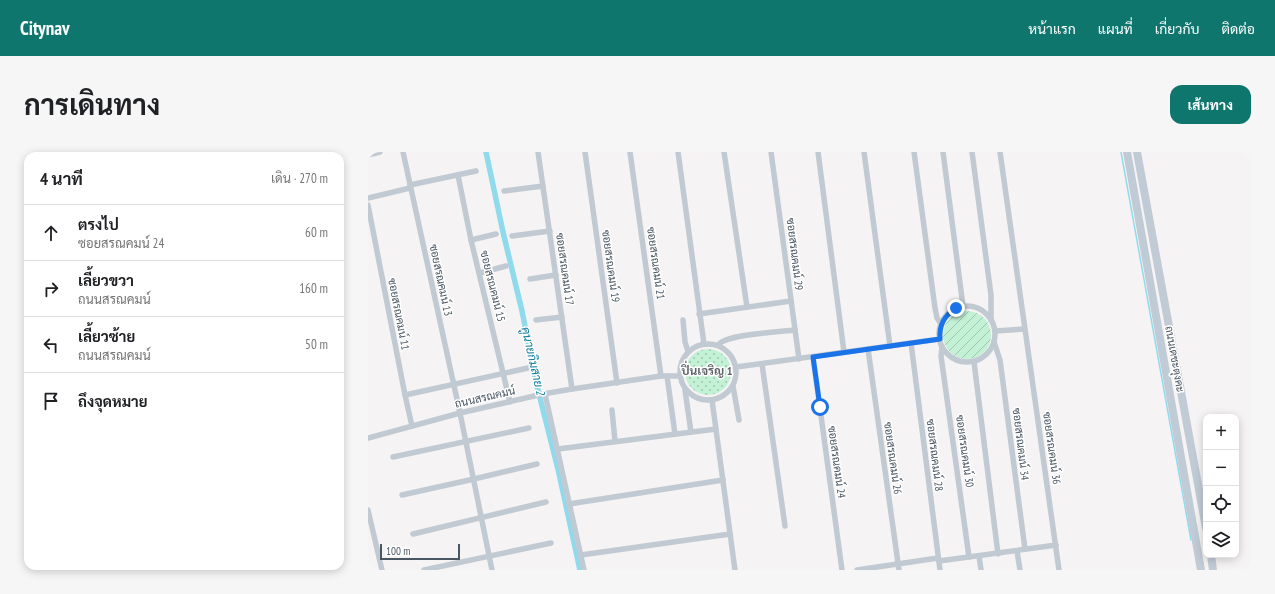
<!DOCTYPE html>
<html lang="th">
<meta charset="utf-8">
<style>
body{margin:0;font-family:"PT Sans Narrow",Sarabun,sans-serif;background:#f6f6f6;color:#202124}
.controls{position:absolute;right:12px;bottom:12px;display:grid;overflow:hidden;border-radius:8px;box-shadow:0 2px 10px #0003}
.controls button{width:36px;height:36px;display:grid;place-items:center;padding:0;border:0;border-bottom:1px solid #e0e0e0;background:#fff;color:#202124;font:20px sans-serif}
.scale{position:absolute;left:12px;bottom:10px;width:80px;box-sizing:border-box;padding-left:4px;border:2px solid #4a5661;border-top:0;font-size:11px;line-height:14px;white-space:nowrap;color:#4a5661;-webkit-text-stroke:3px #fff;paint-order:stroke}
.stop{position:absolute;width:12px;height:12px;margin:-9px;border:3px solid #1a73e8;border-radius:50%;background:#fff}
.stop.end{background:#1a73e8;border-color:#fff;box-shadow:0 1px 4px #0008}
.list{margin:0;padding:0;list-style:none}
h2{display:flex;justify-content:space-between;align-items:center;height:52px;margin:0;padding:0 16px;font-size:17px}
h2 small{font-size:13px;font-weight:400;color:#757577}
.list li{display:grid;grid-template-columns:26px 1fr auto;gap:12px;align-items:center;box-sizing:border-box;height:56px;padding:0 16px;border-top:1px solid #e0e0e0}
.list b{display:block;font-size:15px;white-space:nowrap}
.list p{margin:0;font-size:13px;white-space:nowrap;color:#757577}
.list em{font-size:13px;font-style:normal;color:#757577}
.icon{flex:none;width:22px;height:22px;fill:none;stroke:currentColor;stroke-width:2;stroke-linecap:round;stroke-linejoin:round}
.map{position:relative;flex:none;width:883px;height:418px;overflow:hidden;border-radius:12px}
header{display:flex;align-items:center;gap:24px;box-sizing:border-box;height:56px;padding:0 20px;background:#0f766e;color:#fff}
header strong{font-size:19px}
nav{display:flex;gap:22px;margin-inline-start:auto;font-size:14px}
.intro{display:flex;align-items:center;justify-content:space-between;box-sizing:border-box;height:96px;padding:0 24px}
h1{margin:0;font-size:28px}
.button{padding:10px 18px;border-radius:12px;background:#0f766e;color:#fff;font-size:14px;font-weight:700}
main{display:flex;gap:24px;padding:0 24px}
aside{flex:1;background:#fff;border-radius:12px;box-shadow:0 2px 10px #0003}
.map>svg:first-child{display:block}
</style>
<header>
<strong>Citynav</strong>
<nav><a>หน้าแรก</a><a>แผนที่</a><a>เกี่ยวกับ</a><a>ติดต่อ</a></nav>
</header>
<div class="intro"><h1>การเดินทาง</h1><a class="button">เส้นทาง</a></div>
<main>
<aside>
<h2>4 นาที<small>เดิน · 270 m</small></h2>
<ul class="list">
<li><svg class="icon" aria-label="ahead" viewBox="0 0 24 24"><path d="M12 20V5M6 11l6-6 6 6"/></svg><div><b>ตรงไป</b><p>ซอยสรณคมน์ 24</p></div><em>60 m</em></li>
<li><svg class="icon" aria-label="right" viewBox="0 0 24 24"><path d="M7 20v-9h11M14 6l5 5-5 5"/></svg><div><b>เลี้ยวขวา</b><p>ถนนสรณคมน์</p></div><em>160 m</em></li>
<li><svg class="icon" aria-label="left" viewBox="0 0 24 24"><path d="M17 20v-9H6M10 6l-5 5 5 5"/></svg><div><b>เลี้ยวซ้าย</b><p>ถนนสรณคมน์</p></div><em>50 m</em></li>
<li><svg class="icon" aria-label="arrive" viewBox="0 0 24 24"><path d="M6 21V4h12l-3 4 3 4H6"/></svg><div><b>ถึงจุดหมาย</b></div></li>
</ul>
</aside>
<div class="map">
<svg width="883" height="418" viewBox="0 0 883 418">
<defs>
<pattern id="park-dots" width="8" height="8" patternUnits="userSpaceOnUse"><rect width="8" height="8" fill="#c3f1d5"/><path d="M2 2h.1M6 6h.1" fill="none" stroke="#a0c6b0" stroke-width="1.8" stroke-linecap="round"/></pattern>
<pattern id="garden-furrows" width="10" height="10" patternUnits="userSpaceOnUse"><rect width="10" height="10" fill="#c3f1d5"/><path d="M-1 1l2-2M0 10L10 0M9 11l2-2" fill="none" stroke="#a0c6b0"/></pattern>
</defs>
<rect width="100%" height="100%" fill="#f5f3f3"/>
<circle fill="url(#park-dots)" cx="340" cy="220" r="23"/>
<circle fill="url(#garden-furrows)" cx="599" cy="183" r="24"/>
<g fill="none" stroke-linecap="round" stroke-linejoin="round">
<path stroke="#90daee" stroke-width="1.5" d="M753,0L823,388"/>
<path stroke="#90daee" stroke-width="5.5" d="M118,0L135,80L154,159L169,234L190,317L212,418"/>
<g stroke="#c1cad2" stroke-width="5.5">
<path d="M35,0L92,261L124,418"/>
<path d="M170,0L204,237"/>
<path d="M217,0L249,231"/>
<path d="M262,0L293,224"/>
<path d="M310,0L336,192"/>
<path d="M356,0L379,155"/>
<path d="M403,0L431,207"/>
<path d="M450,0L476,200"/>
<path d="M496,0L522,194"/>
<path d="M546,0L567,156L569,166L573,172"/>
<path d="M575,0L595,154"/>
<path d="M604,0L623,143V168"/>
<path d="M632,0L691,418"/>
<path d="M0,3L12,0"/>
<path d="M90,23L103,88L142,250"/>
<path d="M42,33L108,19"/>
<path d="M136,39L175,34"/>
<path d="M0,46L42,36"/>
<path d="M0,53L37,243L44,274"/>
<path d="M144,84L182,79"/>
<path d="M103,88L128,82"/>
<path d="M112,121L138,114"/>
<path d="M162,127L188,123"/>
<circle cx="599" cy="182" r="28"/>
<path d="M331,162L423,149"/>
<path d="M168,168L194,165"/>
<path d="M315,168L317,190L320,199"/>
<path d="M627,179L656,177"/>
<path d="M626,190L632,208L657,397"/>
<path d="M543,191L572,418"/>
<circle cx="340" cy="220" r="28"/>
<path d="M350,193C358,182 411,180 427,178"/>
<path d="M574,195L573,204L601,405"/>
<path d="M500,197L531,418"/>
<path d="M445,205L474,418"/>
<path d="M606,210L630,402"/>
<path d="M394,212L417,374"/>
<path d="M368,215L572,187"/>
<path d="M299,224L307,282"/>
<path d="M365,234L371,268"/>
<path d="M317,238L323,280"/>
<path d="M177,242L216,418"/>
<path d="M37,243L160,216"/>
<path d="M344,248L367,418"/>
<path d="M244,258L247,289"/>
<path d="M0,286L92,261L175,242L204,237L293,224H312"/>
<path d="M190,297L348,277"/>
<path d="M25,305L161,276"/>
<path d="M34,343L106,327L169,312"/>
<path d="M201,352L355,328"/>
<path d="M0,358L14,418"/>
<path d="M45,382L178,350"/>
<path d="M649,399L652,418"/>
<path d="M213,403L362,382"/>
<path d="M611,404L613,418"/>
<path d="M571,409L688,393"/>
<path d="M56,418L183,391"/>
<path d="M489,418L570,406"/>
</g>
<g stroke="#c1cbd6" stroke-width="8">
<path d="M759,0L833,418"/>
<path d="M769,0L838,376"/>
<path d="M843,403L845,418"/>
</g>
</g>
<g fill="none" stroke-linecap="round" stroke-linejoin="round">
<path stroke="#1a73e8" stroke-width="5" d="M452,255L445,205L572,187C571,173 576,164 588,156"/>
</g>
<g text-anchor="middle" stroke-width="3" stroke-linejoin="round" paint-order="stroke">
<g font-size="11" fill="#4a5661" stroke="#fff">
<text transform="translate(427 102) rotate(83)" y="4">ซอยสรณคมน์ 29</text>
<text transform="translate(288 111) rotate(82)" y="4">ซอยสรณคมน์ 21</text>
<text transform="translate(243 114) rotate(82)" y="4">ซอยสรณคมน์ 19</text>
<text transform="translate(197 117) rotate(82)" y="4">ซอยสรณคมน์ 17</text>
<text transform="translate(73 128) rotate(78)" y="4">ซอยสรณคมน์ 13</text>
<text transform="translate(125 134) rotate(76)" y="4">ซอยสรณคมน์ 15</text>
<text transform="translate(31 162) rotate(79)" y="4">ซอยสรณคมน์ 11</text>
<text transform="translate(807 207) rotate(80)" y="4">ถนนเดชะตุงคะ</text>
<text transform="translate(117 245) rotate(-13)" y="4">ถนนสรณคมน์</text>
<text transform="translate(653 292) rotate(83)" y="4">ซอยสรณคมน์ 34</text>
<text transform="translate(684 296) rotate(82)" y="4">ซอยสรณคมน์ 36</text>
<text transform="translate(597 299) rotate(82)" y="4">ซอยสรณคมน์ 30</text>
<text transform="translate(567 303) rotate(83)" y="4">ซอยสรณคมน์ 28</text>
<text transform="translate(525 306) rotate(82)" y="4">ซอยสรณคมน์ 26</text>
<text transform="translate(469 310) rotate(82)" y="4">ซอยสรณคมน์ 24</text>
</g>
<g font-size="12" font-style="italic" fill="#0c7c9b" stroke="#fff">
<text transform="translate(165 209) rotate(77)" y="4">คูนายกิมสาย 2</text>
</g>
<g font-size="12" font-weight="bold" fill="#5f6368" stroke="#fff">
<text x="339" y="223">ปิ่นเจริญ 1</text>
</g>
</g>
</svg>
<div class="controls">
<button>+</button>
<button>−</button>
<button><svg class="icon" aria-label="locate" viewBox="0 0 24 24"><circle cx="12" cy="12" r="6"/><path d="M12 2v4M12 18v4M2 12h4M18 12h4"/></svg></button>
<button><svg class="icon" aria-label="layers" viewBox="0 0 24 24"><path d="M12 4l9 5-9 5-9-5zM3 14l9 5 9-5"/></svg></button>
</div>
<div class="scale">100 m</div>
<div class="stop" style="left:452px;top:255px"></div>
<div class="stop end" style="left:588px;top:156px"></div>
</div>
</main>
